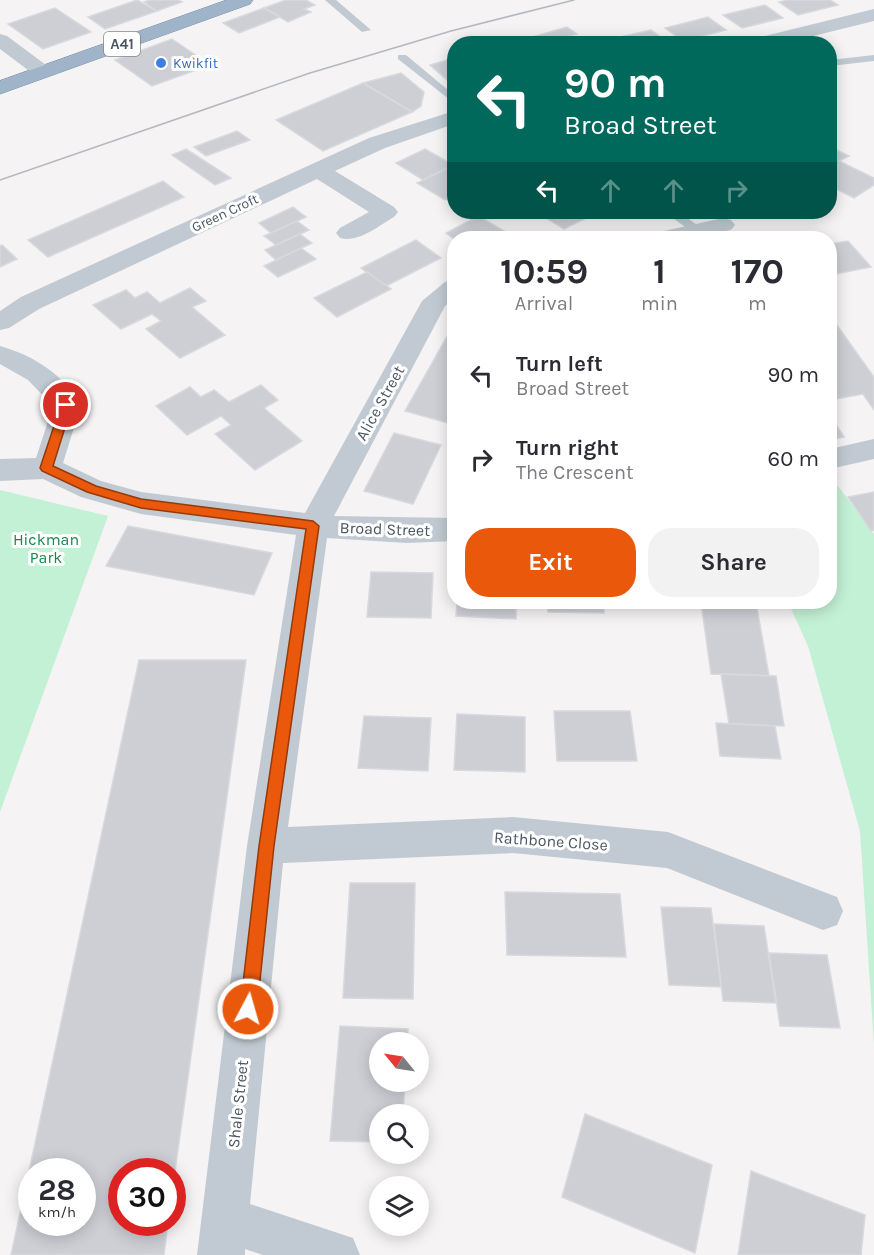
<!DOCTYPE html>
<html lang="en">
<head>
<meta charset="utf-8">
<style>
  body { margin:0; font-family:Karla,sans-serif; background:#f2f2f3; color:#2b2b33; height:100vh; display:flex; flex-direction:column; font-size:22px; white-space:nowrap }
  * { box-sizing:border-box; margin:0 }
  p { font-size:20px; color:#7c7c81 }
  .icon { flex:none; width:33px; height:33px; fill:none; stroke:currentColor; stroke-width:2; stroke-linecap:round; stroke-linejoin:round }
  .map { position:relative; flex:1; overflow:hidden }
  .sheet { position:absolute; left:447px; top:231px; width:390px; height:378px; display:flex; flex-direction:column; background:#fff; border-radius:24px; box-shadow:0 3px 15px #0003 }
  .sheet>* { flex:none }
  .guide { position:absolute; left:447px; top:36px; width:390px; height:183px; border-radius:24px; box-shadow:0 3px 15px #0003; background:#00695c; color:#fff; overflow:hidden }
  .needle { width:39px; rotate:300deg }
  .controls { position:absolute; left:369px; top:1032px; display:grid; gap:12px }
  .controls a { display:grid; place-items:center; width:60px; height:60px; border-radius:50%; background:#fff; box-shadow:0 3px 15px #0003; font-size:30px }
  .speed { position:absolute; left:18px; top:1158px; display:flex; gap:12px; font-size:30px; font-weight:700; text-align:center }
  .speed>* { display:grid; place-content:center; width:78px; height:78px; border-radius:50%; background:#fff; box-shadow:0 3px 15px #0003; line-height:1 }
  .speed small { font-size:15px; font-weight:400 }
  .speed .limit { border:9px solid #d22; background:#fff; color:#111 }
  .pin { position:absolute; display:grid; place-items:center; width:51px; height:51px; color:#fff; margin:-26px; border:3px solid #fff; border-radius:50%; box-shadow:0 2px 6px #0007 }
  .me { position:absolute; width:66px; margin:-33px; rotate:6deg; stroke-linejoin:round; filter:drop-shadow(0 0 4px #0008) }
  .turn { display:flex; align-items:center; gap:21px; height:126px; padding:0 18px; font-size:27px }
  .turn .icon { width:78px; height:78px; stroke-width:2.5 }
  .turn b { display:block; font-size:42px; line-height:51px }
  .lanes { display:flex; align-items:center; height:57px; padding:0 18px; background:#0003; justify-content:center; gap:30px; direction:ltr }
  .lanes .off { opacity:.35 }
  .eta { display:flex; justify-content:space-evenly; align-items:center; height:102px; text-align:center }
  .eta b { font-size:36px; font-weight:700; line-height:42px }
  .primary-button { display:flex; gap:12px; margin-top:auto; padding:12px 18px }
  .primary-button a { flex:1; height:69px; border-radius:24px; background:#ea580c; color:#fff; font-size:24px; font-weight:700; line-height:69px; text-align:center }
  .primary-button a+a { background:#f2f2f3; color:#2b2b33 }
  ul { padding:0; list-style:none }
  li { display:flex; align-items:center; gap:18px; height:84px; padding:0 18px }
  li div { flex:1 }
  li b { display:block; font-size:22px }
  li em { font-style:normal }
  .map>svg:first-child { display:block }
  .green { fill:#c3f1d5 }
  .building { fill:#cdcfd5; stroke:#d7d9de; stroke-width:1.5; fill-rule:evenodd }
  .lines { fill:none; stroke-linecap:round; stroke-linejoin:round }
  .trunk-casing { stroke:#7690ad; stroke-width:1 }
  .service { fill:#c1cad2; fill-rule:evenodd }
  .minor { fill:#c1cad2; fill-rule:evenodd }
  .trunk { fill:#9fb4c9; fill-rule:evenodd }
  .tram { stroke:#b5b8bd; stroke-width:1.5 }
  .route { fill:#ea580c; stroke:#983908; stroke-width:1.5 }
  .shop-dot { fill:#3f7fe0; stroke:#fff; stroke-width:2 }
  .labels { text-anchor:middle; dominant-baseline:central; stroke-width:6; stroke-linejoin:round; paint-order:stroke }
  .far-shop-label { font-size:14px; fill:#366cbe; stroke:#fff; text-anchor:start }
  .far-street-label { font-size:14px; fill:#4a5661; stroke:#fff }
  .shield { fill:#fff; stroke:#808990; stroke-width:1.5 }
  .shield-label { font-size:15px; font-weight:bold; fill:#4a5661 }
  .street-label { font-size:16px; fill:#4a5661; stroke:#fff }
  .park-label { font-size:16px; fill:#17864f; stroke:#fff }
</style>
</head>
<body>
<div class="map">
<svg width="874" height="1255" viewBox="0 0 874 1255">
  <rect width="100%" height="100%" fill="#f5f3f3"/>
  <!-- green -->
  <g class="green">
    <polygon points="838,486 874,534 874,1045 860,831 808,646 788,602 830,602 830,488"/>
    <polygon points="0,490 108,516 0,812"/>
  </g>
  <!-- building -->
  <g class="building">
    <polygon points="137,0 157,11 105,29 88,17"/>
    <polygon points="150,0 178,0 182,2 157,11 144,2"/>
    <polygon points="286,0 306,0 315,5 304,9 311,12 288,22 264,8"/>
    <polygon points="788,0 830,0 838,5 798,15 779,2"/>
    <polygon points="765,5 783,18 742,28 723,15"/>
    <polygon points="55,8 91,32 43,49 8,24"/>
    <polygon points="264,8 280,17 239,33 223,23"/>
    <polygon points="708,17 726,30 683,41 665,28"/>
    <polygon points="567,27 577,34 554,40 558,44 508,44"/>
    <polygon points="651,30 669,43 611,44 607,40"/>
    <polygon points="172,39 210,65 152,86 115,60"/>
    <polygon points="454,58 454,86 430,65"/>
    <polygon points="401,73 424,92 421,106 412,112 363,83"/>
    <polygon points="363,83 412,112 323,151 276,120"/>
    <polygon points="237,131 250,140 206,156 194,147"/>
    <polygon points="830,147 849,156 839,161 874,178 874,185 854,198 830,186"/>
    <polygon points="186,149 231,178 215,185 172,155"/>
    <polygon points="425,149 453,165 423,180 396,163"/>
    <polygon points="448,168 454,172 454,195 445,200 417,183"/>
    <polygon points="163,181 184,197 48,257 28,240"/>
    <polygon points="293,207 306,217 271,233 259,223"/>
    <polygon points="536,212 583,212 590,216 564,229"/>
    <polygon points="478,216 504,231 491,238 454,239 446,233"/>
    <polygon points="297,221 309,230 276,245 264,236"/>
    <polygon points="300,234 312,243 276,260 265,250"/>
    <polygon points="416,240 441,258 386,286 361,268"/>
    <polygon points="848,241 871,267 830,275 830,244"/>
    <polygon points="2,245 17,259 0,267 0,246"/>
    <polygon points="301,248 316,259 278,277 264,266"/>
    <polygon points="367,272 391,289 337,317 314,298"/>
    <polygon points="190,288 206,301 192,307 225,335 180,358 146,329 161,321 152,314 121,329 93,305 126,290 135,298 147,292 160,303"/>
    <polygon points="830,321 834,321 874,377 874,410 863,394 830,400"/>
    <polygon points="454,324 454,419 452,424 405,411"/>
    <polygon points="261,385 278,400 264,408 302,441 255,470 215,434 231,425 221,416 187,435 156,406 190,387 201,397 214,390 229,402"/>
    <polygon points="830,415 844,437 830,440"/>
    <polygon points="394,433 441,445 413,504 364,491"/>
    <polygon points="874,492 874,530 871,531 848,497"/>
    <polygon points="128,526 272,553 254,595 106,566"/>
    <polygon points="371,572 433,573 431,618 367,617"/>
    <polygon points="457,602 516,602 516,619 456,616"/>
    <polygon points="547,602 604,602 604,613 548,612"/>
    <polygon points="701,602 756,602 769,676 711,674"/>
    <path d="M139,660H246L172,1193V1172H122V1222H168L164,1255H11ZM32,1172H82V1222H32Z"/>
    <polygon points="721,674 776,676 784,726 729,724"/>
    <polygon points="554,711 630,711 637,761 557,761"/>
    <polygon points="457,714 525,717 525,772 454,770"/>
    <polygon points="364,716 431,718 428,771 358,768"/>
    <polygon points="716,723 775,726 781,759 720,756"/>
    <polygon points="350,883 415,883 413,999 343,998"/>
    <polygon points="505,892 620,894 626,957 507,955"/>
    <polygon points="661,907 711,908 721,987 669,985"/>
    <polygon points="714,924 764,926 776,1003 723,1001"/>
    <polygon points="769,953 827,955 840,1028 780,1026"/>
    <polygon points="340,1026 408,1029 407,1042 380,1042 380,1082 405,1082 403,1114 380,1114 380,1142 330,1141"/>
    <polygon points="585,1114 712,1165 695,1253 562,1197"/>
    <polygon points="751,1171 865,1215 861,1255 738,1255"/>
  </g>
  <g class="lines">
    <defs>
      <polygon id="trunk" points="227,0 253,0 250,4 0,94 0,81"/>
    </defs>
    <!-- trunk casing -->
    <use href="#trunk" class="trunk-casing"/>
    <!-- service -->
    <g class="service">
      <polygon points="325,0 336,0 371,30 362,32"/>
      <polygon points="398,55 406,55 454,95 454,103 398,59"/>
      <polygon points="874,55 874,61 830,66 830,60"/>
      <polygon points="665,212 679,212 704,230 698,234 693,233"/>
    </g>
    <!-- minor -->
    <g class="minor">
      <polygon points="874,9 874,21 781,44 747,44 749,40"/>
      <polygon points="0,34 7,36 50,68 53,72 50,76 36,76 0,49"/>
      <path d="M454,111V124L385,148L335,171L394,207L398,212L394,217C378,226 359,243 340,238L336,233L340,228L369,212L317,179L39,309L9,328L0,330V311L21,297L369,138Z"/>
      <polygon points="723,218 731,220 735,225 731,230 693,238 651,238 655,233"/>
      <path d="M454,279V299L445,306L334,516L454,518V541L407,543L327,538L288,827L513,817L668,832L837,897L843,911L837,925L823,930L667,868L513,853L283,863L250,1204L353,1238L360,1255H263L245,1249V1255H197L247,846L296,535L141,514L81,497L43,479L0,481V459L36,458L53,406L28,380L0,364V346C35,356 62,374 81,405L63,463L101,481L141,492L305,513L422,301L445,282Z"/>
      <polygon points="874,439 874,459 830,469 830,449"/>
    </g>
    <!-- trunk -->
    <use href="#trunk" class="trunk"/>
    <!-- tram -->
    <polyline class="tram" points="0,180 310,73 451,31 574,0"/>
  </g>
  <!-- route -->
  <polygon class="route" points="66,401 72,405 53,466 96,486 141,499 313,521 319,526 274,846 257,1009 254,1015 248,1018 242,1015 240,1009 259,846 306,529 141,508 87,492 42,471 40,468 61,405"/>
  <!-- markers -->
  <circle class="shop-dot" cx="161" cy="63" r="6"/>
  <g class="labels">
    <!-- far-shop labels -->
    <g class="far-shop-label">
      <text x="173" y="63">Kwikfit</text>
    </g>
    <!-- far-street labels -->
    <g class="far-street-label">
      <text transform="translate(225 213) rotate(-25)">Green Croft</text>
    </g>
    <!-- shield labels -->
    <rect class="shield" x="104" y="32" width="36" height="24" rx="4.5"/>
    <g class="shield-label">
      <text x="122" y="44">A41</text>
    </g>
    <!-- street labels -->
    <g class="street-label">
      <text transform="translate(380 403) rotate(-61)">Alice Street</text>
      <text transform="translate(385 529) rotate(2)">Broad Street</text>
      <text transform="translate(551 841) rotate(4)">Rathbone Close</text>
      <text transform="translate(238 1104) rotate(-84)">Shale Street</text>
    </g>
    <!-- park labels -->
    <g class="park-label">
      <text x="46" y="539">Hickman<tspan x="46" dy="18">Park</tspan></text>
    </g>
  </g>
</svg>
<div class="controls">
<a><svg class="needle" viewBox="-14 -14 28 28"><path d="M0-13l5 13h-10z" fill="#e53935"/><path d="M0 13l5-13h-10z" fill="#7c7c81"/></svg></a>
<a><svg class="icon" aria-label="search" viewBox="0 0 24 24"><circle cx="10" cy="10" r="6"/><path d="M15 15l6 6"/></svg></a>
<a><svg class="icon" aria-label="layers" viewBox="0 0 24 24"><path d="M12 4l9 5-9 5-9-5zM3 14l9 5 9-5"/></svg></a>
</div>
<div class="speed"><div>28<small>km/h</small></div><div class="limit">30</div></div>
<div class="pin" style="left:66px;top:405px;background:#d93025"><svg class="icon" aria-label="arrive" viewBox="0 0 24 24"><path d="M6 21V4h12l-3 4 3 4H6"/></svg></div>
<svg class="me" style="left:248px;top:1009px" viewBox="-20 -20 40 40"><circle r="17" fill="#ea580c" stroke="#fff" stroke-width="3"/><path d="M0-11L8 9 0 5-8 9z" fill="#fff"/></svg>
<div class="guide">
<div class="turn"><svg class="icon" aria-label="left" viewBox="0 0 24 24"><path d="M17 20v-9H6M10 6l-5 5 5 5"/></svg><div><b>90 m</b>Broad Street</div></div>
<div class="lanes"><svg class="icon" aria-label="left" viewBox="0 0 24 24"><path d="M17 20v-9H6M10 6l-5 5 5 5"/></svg><svg class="icon off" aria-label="ahead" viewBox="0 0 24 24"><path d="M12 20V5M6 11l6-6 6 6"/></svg><svg class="icon off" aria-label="ahead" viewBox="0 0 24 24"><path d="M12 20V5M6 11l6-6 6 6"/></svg><svg class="icon off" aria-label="right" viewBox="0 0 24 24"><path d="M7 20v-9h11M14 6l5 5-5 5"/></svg></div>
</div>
<section class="sheet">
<div class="eta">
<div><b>10:59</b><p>Arrival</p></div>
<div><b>1</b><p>min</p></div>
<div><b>170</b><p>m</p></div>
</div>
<ul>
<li><svg class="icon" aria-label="left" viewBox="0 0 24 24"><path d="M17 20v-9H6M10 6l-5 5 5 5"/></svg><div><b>Turn left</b><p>Broad Street</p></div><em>90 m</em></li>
<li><svg class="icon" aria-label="right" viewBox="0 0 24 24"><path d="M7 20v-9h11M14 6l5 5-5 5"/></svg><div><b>Turn right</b><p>The Crescent</p></div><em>60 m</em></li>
</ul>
<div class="primary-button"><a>Exit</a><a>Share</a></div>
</section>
</div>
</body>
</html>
